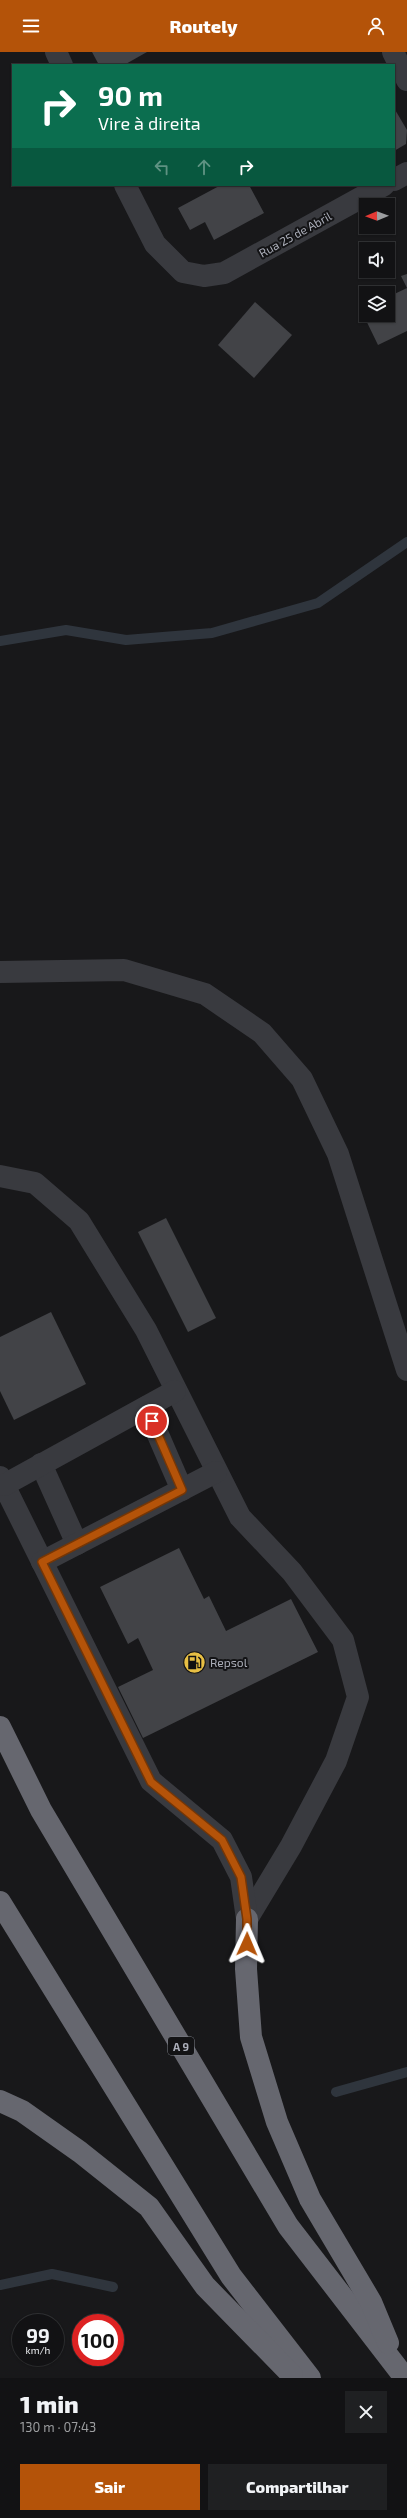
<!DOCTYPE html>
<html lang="pt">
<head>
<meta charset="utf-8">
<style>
  body { margin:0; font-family:"Exo 2",sans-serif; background:#1f2022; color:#f1f3f6; height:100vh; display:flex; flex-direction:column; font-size:15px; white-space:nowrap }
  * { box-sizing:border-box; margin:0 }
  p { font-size:13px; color:#9c9ea0 }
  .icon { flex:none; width:22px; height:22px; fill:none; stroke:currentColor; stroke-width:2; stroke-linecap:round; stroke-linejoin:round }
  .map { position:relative; height:2326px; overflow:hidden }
  .panel { display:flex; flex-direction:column; background:#121214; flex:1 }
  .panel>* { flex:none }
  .hud { position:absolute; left:12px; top:12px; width:383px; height:122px; border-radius:0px; box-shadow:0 1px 3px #0004,0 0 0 1px #313234; background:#0b6e4f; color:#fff; overflow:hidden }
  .needle { width:26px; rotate:269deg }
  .fabs { position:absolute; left:359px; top:146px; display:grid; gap:8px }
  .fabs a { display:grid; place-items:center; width:36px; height:36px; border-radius:0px; background:#121214; box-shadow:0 1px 3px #0004,0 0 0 1px #313234; font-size:20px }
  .speed { position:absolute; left:12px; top:2262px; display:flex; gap:8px; font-size:20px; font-weight:700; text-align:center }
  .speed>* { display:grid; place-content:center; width:52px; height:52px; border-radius:50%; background:#121214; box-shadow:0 1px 3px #0004,0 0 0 1px #313234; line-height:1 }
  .speed small { font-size:10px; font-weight:400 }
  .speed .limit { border:6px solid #d22; background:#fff; color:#111 }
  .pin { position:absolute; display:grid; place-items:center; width:34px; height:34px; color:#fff; margin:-17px; border:2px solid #fff; border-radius:50%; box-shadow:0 1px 4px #0007 }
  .me { position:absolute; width:44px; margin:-22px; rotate:1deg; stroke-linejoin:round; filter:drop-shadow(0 0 3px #0008) }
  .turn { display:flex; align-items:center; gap:14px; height:84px; padding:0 20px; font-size:18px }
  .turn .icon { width:52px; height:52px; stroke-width:2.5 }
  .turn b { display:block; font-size:28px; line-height:34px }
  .lanes { display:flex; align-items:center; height:38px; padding:0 20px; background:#0003; justify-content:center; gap:20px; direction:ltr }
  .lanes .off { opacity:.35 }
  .round { display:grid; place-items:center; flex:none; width:42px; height:42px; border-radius:0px; background:#1f2022 }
  .headline { display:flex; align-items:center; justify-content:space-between; height:68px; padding:0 20px }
  h1 { font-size:24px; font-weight:800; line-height:30px }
  .primary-button { display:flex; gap:8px; margin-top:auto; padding:8px 20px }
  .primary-button a { flex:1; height:46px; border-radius:0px; background:#b45309; color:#fff; font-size:16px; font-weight:800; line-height:46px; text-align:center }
  .primary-button a+a { background:#1f2022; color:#f1f3f6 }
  header { display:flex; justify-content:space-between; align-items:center; height:52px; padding:0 20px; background:#b45309; color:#fff; font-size:18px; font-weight:800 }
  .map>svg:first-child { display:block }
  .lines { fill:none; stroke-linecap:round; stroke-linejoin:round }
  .stream { stroke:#2f353d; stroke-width:10 }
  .building { fill:#424347 }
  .minor { stroke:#393a3f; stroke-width:22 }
  .highway { stroke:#66676f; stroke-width:22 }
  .route-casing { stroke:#753606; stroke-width:10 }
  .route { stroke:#b45309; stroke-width:7 }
  .labels { text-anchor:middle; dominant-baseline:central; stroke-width:4; stroke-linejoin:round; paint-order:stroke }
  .shield { fill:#131315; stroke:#7d8088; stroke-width:1 }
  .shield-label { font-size:11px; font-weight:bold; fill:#abaeb9 }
  .street-label { font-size:12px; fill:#abaeb9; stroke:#131315 }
  .poi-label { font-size:12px; fill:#abaeb9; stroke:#131315; text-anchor:start }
</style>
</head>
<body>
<header><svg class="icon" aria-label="menu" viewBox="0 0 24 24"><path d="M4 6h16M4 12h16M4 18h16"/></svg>Routely<svg class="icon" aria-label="person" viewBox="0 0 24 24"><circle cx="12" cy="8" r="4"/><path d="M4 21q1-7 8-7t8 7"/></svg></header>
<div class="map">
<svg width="407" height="2326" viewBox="0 0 407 2326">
  <rect width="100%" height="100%" fill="#18181a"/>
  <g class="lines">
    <!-- stream -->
    <g class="stream">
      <polyline points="0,589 66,578 126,588 212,581 318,551 407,490"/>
      <polyline points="336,2040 407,2020"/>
      <polyline points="0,2233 52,2222 113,2235"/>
    </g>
  </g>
  <!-- building -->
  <g class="building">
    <polygon points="92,0 147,0 124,13 99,13"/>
    <polygon points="394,56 407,78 406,92 394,99"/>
    <polygon points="221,133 249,133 264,161 214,188 205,170 190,178 178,156"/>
    <polygon points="407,222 407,279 378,293 361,258 366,255 366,263 388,263 388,245 407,236 401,224"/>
    <polygon points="255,250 292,283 254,326 218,293"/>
    <polygon points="166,1166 216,1266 188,1280 138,1180"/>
    <polygon points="51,1260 86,1332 14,1368 0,1339 0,1285"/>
    <polygon points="179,1496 204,1547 209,1544 226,1579 291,1547 318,1600 143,1686 118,1635 153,1618 138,1586 128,1592 100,1535"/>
  </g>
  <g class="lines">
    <!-- minor -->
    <g class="minor">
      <polyline points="56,0 62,13"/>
      <polyline points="393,0 407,28"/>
      <polyline points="394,128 407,121"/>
      <polyline points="125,133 155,192 183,220 204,224 224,221 384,133"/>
      <polyline points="0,920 124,918 205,942 262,981 302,1027 338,1102 407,1318"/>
      <polyline points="0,1124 35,1131 79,1169 146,1278 240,1465 292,1520 343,1588 358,1645 336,1709 291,1794 247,1867"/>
      <polyline points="146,1355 182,1438"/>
      <polyline points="41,1412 77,1492"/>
      <polyline points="0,1425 151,1729 222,1788 241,1825 247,1867"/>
      <polyline points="4,1433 175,1339"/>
      <polyline points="42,1510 216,1420"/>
    </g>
    <!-- highway -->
    <g class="highway">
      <polyline points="0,1675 41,1758 288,2174 405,2326"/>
      <polyline points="0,1850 231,2224 310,2326"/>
      <polyline points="247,1867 246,1917 251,1985 277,2070 310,2147 371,2250 388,2291"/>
      <polyline points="0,2049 22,2059 80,2100 149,2155 205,2234 292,2323"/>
    </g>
  </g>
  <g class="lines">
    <defs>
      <polyline id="route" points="152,1369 182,1438 42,1510 151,1730 222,1788 241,1825 247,1867 247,1892"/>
    </defs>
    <!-- route casing -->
    <use href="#route" class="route-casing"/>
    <!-- route -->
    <use href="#route" class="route"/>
  </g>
  <!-- icons -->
  <defs>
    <symbol id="fuel-disc" viewBox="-11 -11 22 22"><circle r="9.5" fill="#e7bf44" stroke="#131315"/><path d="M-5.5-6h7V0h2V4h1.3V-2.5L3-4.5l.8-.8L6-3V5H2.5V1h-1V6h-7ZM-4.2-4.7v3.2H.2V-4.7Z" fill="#111"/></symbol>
  </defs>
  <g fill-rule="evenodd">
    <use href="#fuel-disc" x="182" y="1598" width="25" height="25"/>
  </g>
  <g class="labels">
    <!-- shield labels -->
    <rect class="shield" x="168" y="1985" width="26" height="18" rx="3"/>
    <g class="shield-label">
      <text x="181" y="1994">A 9</text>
    </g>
    <!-- street labels -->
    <g class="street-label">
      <text transform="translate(295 182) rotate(-29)">Rua 25 de Abril</text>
    </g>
    <!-- poi labels -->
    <g class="poi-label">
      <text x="210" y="1610">Repsol</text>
    </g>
  </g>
</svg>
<div class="fabs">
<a><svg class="needle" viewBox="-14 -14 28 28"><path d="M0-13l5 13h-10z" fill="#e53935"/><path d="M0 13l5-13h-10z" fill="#9c9ea0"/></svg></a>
<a><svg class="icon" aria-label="sound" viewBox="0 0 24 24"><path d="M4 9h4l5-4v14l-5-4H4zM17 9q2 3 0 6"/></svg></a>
<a><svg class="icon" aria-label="layers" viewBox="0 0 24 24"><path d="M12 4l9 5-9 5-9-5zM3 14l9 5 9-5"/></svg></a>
</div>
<div class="speed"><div>99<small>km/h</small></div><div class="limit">100</div></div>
<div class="pin" style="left:152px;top:1369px;background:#d93025"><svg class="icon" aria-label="arrive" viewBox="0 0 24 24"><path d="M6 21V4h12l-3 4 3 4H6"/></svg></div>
<svg class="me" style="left:247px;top:1892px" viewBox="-20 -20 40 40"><path d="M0-17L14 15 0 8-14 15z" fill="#b45309" stroke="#fff" stroke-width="4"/></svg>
<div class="hud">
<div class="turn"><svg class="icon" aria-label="right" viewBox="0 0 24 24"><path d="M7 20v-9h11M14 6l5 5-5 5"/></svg><div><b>90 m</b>Vire à direita</div></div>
<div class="lanes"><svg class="icon off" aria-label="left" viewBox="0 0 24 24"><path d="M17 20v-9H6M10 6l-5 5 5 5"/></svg><svg class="icon off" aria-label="ahead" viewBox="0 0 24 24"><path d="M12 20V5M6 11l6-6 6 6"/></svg><svg class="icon" aria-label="right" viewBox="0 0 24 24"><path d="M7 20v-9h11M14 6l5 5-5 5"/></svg></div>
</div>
</div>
<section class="panel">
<div class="headline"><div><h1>1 min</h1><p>130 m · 07:43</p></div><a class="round"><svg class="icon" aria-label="close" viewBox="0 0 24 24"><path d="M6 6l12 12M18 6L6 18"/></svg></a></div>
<div class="primary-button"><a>Sair</a><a>Compartilhar</a></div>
</section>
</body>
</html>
